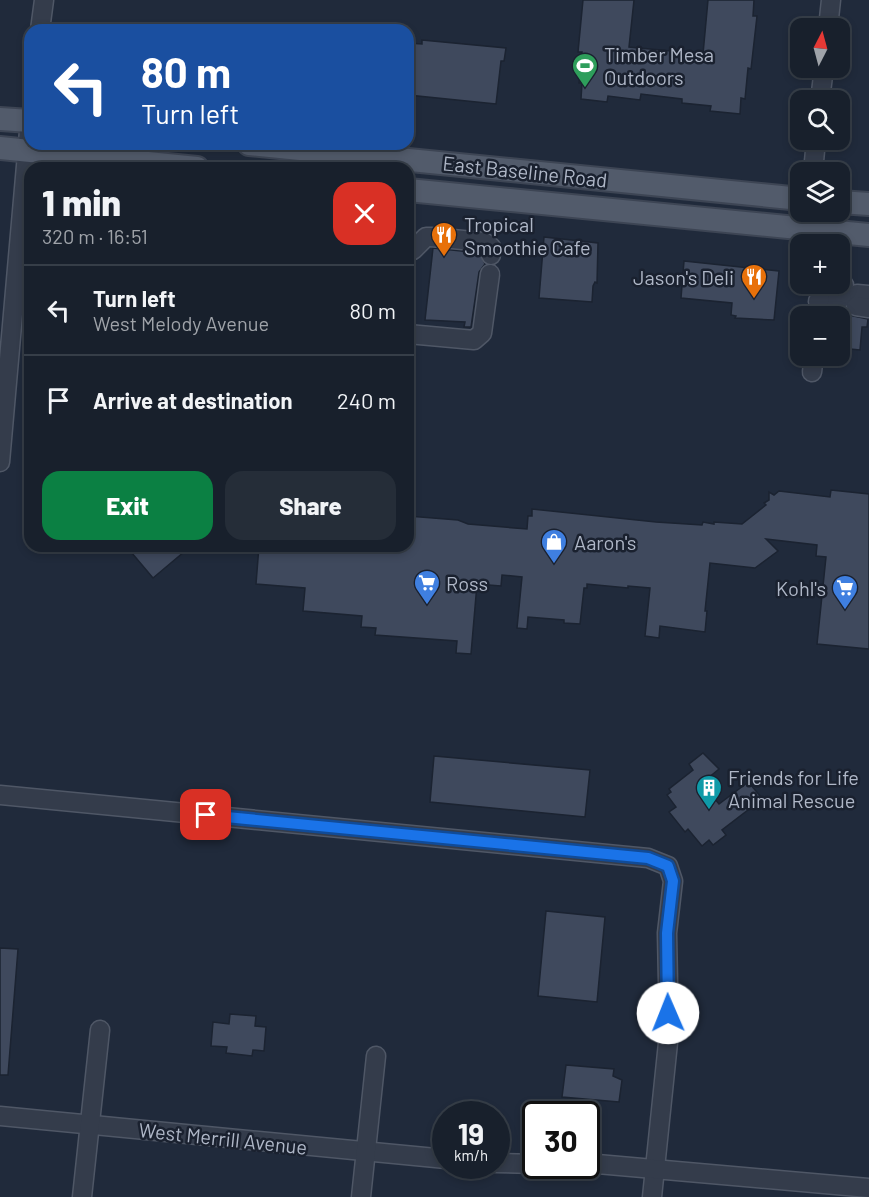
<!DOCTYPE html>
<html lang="en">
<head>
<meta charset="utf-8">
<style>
  body { margin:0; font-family:Barlow,sans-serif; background:#252d38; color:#f1f3f6; height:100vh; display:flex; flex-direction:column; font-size:22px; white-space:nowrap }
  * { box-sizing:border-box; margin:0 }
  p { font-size:20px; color:#9fa3a9 }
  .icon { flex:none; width:33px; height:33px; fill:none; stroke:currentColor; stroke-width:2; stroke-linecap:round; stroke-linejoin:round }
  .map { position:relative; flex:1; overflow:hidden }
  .details { position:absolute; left:24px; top:162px; width:390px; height:390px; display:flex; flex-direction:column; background:#18202c; border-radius:18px; box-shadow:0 3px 9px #0003,0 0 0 2px #363e48 }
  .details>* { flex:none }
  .hud { position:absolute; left:24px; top:24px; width:390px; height:126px; border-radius:18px; box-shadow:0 3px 9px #0003,0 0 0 2px #363e48; background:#1a4fa0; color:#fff; overflow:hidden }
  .needle { width:39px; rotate:6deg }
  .tools { position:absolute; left:790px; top:18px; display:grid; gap:12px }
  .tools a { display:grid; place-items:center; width:60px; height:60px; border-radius:12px; background:#18202c; box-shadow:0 3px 9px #0003,0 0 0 2px #363e48; font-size:30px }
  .speed { position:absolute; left:432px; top:1101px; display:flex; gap:12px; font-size:30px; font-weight:700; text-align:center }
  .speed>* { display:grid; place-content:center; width:78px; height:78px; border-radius:50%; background:#18202c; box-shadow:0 3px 9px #0003,0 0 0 2px #363e48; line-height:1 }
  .speed small { font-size:15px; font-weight:400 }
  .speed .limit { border:3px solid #111; border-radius:9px; background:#fff; color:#111 }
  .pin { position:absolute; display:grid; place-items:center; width:51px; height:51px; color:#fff; margin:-26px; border-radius:12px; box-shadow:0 3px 9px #0006 }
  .me { position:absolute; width:66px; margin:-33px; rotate:359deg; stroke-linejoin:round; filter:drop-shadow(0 0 4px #0008) }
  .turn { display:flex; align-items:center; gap:21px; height:126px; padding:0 18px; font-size:27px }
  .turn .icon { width:78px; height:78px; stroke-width:2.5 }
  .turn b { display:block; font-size:42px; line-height:51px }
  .round { display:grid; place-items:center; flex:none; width:63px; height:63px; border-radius:18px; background:#252d38 }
  .head { display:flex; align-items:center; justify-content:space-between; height:102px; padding:0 18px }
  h1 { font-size:36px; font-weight:800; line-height:45px }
  .button { display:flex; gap:12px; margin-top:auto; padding:12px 18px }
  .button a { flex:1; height:69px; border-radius:18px; background:#0b8043; color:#fff; font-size:24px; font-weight:800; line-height:69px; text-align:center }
  .button a+a { background:#252d38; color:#f1f3f6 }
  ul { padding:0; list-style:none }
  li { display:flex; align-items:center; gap:18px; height:90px; padding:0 18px; border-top:2px solid #363e48 }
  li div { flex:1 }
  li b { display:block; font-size:22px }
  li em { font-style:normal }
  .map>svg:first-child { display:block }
  .building { fill:#3f495d; stroke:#1b2331; stroke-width:1.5 }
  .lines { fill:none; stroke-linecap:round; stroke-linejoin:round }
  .minor-casing { stroke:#4f5766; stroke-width:21 }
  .major-casing { stroke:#3d4554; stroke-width:26 }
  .minor { stroke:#343c4b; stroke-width:18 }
  .major { stroke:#525b6b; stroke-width:22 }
  .route-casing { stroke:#114b97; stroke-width:15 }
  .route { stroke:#1a73e8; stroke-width:10 }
  .labels { text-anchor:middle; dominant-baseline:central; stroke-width:5; stroke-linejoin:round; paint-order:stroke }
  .poi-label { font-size:20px; fill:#afb7c7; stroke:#1a212f; text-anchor:start }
  .street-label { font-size:20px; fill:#afb7c7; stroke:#1a212f }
</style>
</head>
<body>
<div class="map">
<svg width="869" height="1197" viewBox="0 0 869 1197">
  <rect width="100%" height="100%" fill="#202a3b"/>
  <!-- building -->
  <g class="building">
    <polygon points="583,0 634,0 629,47 703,54 708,0 754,0 753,16 757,16 751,69 748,68 745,99 741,98 740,114 710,111 711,106 682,103 682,99 641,94 640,100 608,96 607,102 581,99 582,83 579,83 582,52 578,52"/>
    <polygon points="422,40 506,48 504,61 501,61 496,104 408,95 408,43 422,44"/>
    <polygon points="544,237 598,243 597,283 595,282 593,286 592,302 539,298"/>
    <polygon points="433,248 480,253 485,264 479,272 471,327 464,327 465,322 425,320"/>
    <polygon points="684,261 779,271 774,320 735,318 736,316 731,315 732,303 681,298"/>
    <polygon points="832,309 845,309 849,315 868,319 867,327 862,327 860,350 840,348 840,316 831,316"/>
    <polygon points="831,490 869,494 869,649 817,644 826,557 816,556 817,545 766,539 778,551 755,568 710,563 705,611 707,611 705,632 660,626 659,638 645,636 650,588 628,586 628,588 587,584 587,588 584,588 580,624 564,623 564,620 528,617 527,629 517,628 522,577 502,575 501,586 477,584 471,654 456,653 457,641 375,635 376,628 361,627 362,616 303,611 305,588 256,584 259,546 408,546 408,516 458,520 468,524 527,529 528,516 532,516 532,509 656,522 702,525 703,522 714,524 714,522 742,524 766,505 764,503 769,500 769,492 774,495 779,491 830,497"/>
    <polygon points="126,546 191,546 153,578"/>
    <polygon points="703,753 719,769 702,783 719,804 747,783 749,785 750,784 761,797 761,800 722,830 726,835 713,845 709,840 702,846 688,829 685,832 669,812 676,807 667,795 671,792 669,789 693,770 689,764"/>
    <polygon points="434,756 590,770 585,817 430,802"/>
    <polygon points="546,911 605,917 597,1002 538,996"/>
    <polygon points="0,948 18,949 8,1075 0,1075"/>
    <polygon points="230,1014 256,1016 255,1026 266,1027 264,1051 253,1050 252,1056 226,1053 227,1047 211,1046 213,1022 229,1024"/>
    <polygon points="566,1065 614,1069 613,1076 622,1080 619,1102 562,1097"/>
  </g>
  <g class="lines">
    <defs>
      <g id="minor">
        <polyline points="828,28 831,0"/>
        <polyline points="40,30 44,0"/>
        <polyline points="820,100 824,68"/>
        <polyline points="813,172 816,140"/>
        <polyline points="807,215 808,212"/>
        <polyline points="413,250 426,237 431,237 484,242 491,247 491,255"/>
        <polyline points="857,294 869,295"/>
        <polyline points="818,301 826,297 842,298"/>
        <polyline points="856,306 869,308"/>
        <polyline points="817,316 821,287 828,284 844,285"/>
        <polyline points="408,334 474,340 482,333 490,274"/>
        <polyline points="812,372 814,356"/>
        <polyline points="0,462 30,120"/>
        <polyline points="0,795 648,858 668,866 673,881 667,933 669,1033 652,1197"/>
        <polyline points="0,1116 446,1159"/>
        <polyline points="496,1163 536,1164"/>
        <polyline points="586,1163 869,1188"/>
        <polyline points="82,1197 100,1030"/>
        <polyline points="361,1197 376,1056"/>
      </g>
      <g id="major">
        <polyline points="0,119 30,121"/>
        <polyline points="249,144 801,199"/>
        <polyline points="0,148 197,168"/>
        <polyline points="408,190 869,235"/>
        <polyline points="840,202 869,204"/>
      </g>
    </defs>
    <!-- minor casing -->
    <use href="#minor" class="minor-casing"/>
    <!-- major casing -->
    <use href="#major" class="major-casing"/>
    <!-- minor -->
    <use href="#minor" class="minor"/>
    <!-- major -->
    <use href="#major" class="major"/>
  </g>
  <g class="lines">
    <defs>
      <polyline id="route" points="206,815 648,858 668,866 673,881 667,933 668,1013"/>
    </defs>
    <!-- route casing -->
    <use href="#route" class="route-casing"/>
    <!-- route -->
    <use href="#route" class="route"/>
  </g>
  <!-- icons -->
  <defs>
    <symbol id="stadium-pin" viewBox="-11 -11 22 30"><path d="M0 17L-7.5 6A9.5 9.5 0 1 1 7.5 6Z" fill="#2e9e5b" stroke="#1a212f"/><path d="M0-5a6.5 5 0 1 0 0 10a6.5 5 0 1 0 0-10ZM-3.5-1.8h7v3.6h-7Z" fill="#fff"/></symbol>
    <symbol id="restaurant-pin" viewBox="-11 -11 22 30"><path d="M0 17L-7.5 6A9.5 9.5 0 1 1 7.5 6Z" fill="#e8710a" stroke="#1a212f"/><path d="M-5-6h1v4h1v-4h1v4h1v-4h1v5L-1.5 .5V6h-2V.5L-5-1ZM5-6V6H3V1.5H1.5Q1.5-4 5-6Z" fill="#fff"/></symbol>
    <symbol id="shop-pin" viewBox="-11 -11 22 30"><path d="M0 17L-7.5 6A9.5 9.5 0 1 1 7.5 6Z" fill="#3f7fe0" stroke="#1a212f"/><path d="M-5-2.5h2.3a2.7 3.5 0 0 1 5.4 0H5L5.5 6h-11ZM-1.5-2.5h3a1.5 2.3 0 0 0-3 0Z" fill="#fff"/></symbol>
    <symbol id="supermarket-pin" viewBox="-11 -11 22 30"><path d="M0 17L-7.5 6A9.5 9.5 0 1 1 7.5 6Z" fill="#3f7fe0" stroke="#1a212f"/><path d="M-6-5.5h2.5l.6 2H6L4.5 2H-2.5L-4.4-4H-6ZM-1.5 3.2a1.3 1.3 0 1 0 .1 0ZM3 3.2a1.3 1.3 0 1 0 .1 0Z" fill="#fff"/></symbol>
    <symbol id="building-pin" viewBox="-11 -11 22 30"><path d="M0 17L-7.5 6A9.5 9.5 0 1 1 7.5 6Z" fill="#0f9aa8" stroke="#1a212f"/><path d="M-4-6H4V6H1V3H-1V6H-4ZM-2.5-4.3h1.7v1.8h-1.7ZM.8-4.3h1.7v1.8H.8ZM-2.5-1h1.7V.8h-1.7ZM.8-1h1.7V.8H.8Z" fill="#fff"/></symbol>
  </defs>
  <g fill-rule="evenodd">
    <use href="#stadium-pin" x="570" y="51" width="30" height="40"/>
    <use href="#restaurant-pin" x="429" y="220" width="30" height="40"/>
    <use href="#restaurant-pin" x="739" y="262" width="30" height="40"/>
    <use href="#shop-pin" x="539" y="527" width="30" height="40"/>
    <use href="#supermarket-pin" x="412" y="568" width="30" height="40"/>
    <use href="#supermarket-pin" x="830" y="573" width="30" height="40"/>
    <use href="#building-pin" x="694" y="773" width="30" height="40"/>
  </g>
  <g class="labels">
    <!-- poi labels -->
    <g class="poi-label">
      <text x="604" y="54">Timber Mesa<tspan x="604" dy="23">Outdoors</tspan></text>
      <text x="464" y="224">Tropical<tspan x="464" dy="23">Smoothie Cafe</tspan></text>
      <text x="734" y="277" text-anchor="end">Jason's Deli</text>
      <text x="574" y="542">Aaron's</text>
      <text x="446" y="583">Ross</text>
      <text x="826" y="588" text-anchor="end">Kohl's</text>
      <text x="728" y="777">Friends for Life<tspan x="728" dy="23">Animal Rescue</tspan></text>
    </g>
    <!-- street labels -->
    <g class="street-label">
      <text transform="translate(525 171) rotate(6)">East Baseline Road</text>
      <text transform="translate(223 1138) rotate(6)">West Merrill Avenue</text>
    </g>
  </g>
</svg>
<div class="tools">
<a><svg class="needle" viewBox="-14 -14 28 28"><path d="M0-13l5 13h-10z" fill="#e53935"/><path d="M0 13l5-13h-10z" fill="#9fa3a9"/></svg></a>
<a><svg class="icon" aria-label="search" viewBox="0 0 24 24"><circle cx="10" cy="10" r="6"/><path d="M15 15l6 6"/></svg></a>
<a><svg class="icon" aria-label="layers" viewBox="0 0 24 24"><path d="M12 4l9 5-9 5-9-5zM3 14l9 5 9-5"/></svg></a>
<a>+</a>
<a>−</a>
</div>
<div class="speed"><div>19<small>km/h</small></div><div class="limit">30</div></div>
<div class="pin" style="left:206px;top:815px;background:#d93025"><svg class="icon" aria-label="arrive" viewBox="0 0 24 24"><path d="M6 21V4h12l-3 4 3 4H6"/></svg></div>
<svg class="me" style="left:668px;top:1013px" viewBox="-20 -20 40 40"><circle r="19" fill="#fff"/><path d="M0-13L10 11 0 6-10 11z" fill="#1a73e8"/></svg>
<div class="hud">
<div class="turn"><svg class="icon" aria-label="left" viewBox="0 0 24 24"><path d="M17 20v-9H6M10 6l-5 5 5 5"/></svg><div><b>80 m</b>Turn left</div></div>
</div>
<section class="details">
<div class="head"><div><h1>1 min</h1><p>320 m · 16:51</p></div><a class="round" style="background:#d93025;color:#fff"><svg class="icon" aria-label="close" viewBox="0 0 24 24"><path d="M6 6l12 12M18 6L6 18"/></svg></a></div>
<ul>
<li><svg class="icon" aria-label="left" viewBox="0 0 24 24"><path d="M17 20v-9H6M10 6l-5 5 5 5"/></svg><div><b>Turn left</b><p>West Melody Avenue</p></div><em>80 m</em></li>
<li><svg class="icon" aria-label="arrive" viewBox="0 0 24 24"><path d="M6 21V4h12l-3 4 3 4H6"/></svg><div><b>Arrive at destination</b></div><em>240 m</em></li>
</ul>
<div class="button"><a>Exit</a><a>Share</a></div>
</section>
</div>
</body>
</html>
